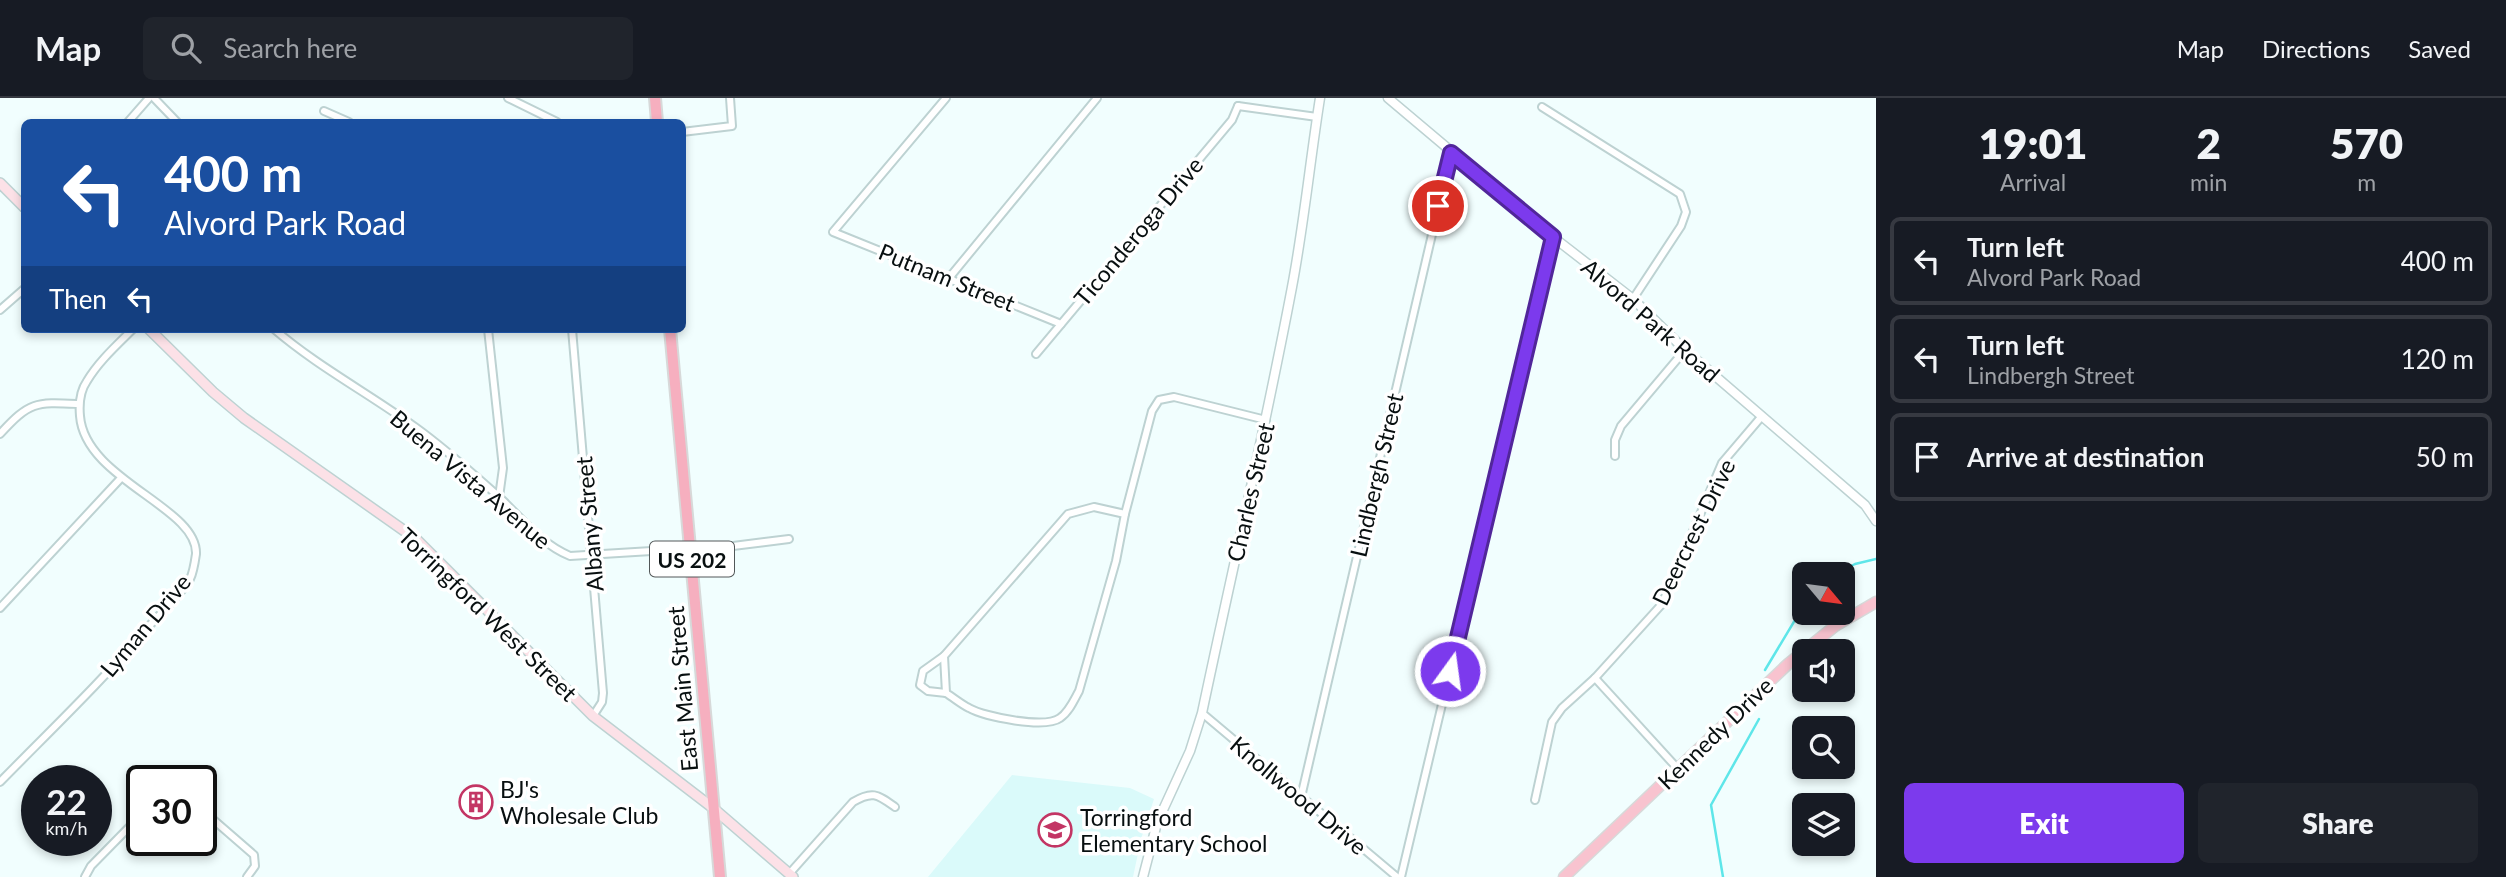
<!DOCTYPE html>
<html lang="en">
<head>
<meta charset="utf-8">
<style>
  body { margin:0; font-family:Lato,sans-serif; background:#20242c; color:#f1f3f6; height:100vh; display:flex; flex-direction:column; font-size:26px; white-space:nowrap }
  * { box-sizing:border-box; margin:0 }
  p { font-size:23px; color:#9ea1a6 }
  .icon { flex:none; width:38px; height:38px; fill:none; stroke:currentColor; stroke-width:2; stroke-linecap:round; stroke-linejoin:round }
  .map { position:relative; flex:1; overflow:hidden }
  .sheet { display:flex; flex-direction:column; background:#171b24; width:630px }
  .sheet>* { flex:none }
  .banner { position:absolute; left:21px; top:21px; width:665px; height:214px; border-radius:10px; box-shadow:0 4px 10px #0003; background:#1a4fa0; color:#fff; overflow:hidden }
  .needle { width:46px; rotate:119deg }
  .tools { position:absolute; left:1792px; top:464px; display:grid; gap:14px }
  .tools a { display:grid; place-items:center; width:63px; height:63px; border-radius:10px; background:#171b24; box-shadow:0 4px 10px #0003; font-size:35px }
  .speed { position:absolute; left:21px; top:667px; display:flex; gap:14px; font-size:35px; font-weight:700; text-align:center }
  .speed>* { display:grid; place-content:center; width:91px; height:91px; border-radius:50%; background:#171b24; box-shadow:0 4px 10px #0003; line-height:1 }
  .speed small { font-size:18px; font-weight:400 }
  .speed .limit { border:4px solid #111; border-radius:10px; background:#fff; color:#111 }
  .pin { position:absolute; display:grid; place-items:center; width:60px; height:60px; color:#fff; margin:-30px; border:4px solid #fff; border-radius:50%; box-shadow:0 2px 7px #0007 }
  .me { position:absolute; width:77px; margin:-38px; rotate:14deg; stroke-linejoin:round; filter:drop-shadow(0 0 5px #0008) }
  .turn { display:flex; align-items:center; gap:24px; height:147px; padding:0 28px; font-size:32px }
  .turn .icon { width:91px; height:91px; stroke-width:2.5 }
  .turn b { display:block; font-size:49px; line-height:60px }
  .then { display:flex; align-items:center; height:66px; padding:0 28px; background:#0003; gap:14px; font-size:26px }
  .eta { display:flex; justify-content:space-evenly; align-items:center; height:119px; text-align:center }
  .eta b { font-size:42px; font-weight:800; line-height:49px }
  .button { display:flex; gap:14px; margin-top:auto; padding:14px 28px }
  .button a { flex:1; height:80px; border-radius:10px; background:#7c3aed; color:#fff; font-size:28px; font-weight:800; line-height:80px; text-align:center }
  .button a+a { background:#20242c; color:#f1f3f6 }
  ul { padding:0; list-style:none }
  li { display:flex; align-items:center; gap:21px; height:88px; margin:0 14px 10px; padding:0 14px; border:4px solid #363941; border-radius:10px }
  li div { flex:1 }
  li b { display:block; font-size:26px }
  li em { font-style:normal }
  header { display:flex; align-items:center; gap:42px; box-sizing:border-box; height:98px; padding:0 35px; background:#171b24; border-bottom:2px solid #363941 }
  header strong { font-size:33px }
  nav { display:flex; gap:38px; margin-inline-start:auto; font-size:24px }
  .search { width:490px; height:63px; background:#20242c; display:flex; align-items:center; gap:18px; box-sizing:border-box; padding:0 24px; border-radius:10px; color:#9ea1a6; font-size:26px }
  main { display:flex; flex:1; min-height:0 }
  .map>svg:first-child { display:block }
  .built { fill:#dafafa }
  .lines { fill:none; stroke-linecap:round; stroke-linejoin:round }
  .stream { stroke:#5ee6e9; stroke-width:2.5 }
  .minor-casing { stroke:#bdd2d2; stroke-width:10 }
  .tertiary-casing { stroke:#bdd2d2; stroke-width:11 }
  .secondary-casing { stroke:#bdd2d2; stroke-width:12 }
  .primary-casing { stroke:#d7d9d9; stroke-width:13 }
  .trunk-casing { stroke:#d7d9d9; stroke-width:14 }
  .minor { stroke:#fff; stroke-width:6 }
  .tertiary { stroke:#fff; stroke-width:8 }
  .secondary { stroke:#fce1e7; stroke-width:9 }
  .primary { stroke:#f8c3cf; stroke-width:10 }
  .trunk { stroke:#f6afbf; stroke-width:10 }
  .route-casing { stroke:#51269a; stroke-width:18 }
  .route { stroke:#7c3aed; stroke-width:12 }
  .labels { text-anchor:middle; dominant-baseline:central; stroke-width:7; stroke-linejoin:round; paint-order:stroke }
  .shield { fill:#fff; stroke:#525758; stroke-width:2 }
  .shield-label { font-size:21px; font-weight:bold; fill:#080f10 }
  .street-label { font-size:23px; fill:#080f10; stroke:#fff }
  .poi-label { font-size:23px; fill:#080f10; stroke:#fff; text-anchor:start }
</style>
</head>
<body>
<header>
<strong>Map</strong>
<div class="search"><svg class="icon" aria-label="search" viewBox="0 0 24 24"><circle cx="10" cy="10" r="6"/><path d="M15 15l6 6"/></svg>Search here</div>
<nav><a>Map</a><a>Directions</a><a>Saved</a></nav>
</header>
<main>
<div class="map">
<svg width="1876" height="779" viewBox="0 0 1876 779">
  <rect width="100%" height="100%" fill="#f1fefe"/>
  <!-- built -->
  <polygon class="built" points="1012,677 1130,690 1154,701 1141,741 1133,779 928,779"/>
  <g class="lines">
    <!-- stream -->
    <g class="stream">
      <polyline points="1836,476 1855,466 1876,461"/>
      <polyline points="1765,572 1804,507"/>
      <polyline points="1723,779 1711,707 1759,621"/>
    </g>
    <defs>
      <g id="minor">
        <polyline points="154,0 177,24"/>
        <polyline points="508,0 557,24"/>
        <polyline points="946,0 833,134 1061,226"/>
        <polyline points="1238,8 1317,19"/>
        <polyline points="1542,9 1680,96 1686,114 1681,128 1633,201"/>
        <polyline points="324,13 349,24"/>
        <polyline points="128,24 149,0"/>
        <polyline points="682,34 732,28 730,0"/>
        <polyline points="949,180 1097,0"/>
        <polyline points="0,212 24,191"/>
        <path d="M274,231C317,268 368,295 415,329C443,349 471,374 497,397C521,419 539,445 570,458L733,448L789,441"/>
        <polyline points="488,231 503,370 499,399"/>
        <polyline points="572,231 603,595 602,604 593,618"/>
        <polyline points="1036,256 1232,22 1238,8"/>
        <path d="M0,336C30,303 36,304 79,306"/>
        <polyline points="1615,358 1615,342 1621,328 1685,252"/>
        <path d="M1094,409L1125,416L1116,463L1079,593C1074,602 1069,614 1060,620C1045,631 985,619 969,610C961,606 954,600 946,595L944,558L1068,416Z"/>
        <polyline points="1125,416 1152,313 1159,302 1174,299 1266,322"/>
        <polyline points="0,510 121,380"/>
        <polyline points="944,558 923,573 920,587 928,593 946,595"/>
        <polyline points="1595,580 1678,671"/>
        <polyline points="1202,615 1397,779"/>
        <path d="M0,684C51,632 104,581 151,526C164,512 180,497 190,481C193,475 195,463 196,456C198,409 85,382 80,318C79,307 80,293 87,283C99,263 117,247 133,231"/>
        <polyline points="1301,699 1451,55"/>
        <polyline points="1535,702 1552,624 1562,610 1595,580 1662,506 1722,365 1762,318"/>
        <polyline points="201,711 254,757 255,768 247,779"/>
        <path d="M789,776L853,704C873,692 878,697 895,709"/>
        <polyline points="85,779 91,768 142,716"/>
        <polyline points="1401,779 1553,139"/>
      </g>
      <g id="tertiary">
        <polyline points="1388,0 1553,139 1633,201 1685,252 1865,407 1876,423"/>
        <path d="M1143,779L1157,725L1190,653L1202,615C1232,473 1265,332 1292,189C1304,126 1310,63 1320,0"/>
      </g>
      <g id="secondary">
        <polyline points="0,85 24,109"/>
        <polyline points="149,231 213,294 244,320 416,441 593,618 713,710 793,779"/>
      </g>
      <polyline id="primary" points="1564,779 1788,566 1835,528 1876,504"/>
      <g id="trunk">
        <polyline points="655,0 657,24"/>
        <polyline points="670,231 720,779"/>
      </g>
    </defs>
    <!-- minor casing -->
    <use href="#minor" class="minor-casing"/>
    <!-- tertiary casing -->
    <use href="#tertiary" class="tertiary-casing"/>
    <!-- secondary casing -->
    <use href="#secondary" class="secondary-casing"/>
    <!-- primary casing -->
    <use href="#primary" class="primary-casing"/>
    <!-- trunk casing -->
    <use href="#trunk" class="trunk-casing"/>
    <!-- minor -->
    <use href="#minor" class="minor"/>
    <!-- tertiary -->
    <use href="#tertiary" class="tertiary"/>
    <!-- secondary -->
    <use href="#secondary" class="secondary"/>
    <!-- primary -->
    <use href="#primary" class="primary"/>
    <!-- trunk -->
    <use href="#trunk" class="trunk"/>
  </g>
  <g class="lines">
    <defs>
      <polyline id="route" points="1438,108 1451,55 1553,139 1450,573"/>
    </defs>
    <!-- route casing -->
    <use href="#route" class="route-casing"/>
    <!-- route -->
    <use href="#route" class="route"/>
  </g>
  <!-- icons -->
  <defs>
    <symbol id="building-ring" viewBox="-11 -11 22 22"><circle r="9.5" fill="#fff" stroke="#c33564" stroke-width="1.5"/><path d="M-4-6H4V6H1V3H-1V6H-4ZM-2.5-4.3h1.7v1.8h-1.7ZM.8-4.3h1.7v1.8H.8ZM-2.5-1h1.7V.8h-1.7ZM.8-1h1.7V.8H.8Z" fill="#c33564"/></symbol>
    <symbol id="school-ring" viewBox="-11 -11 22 22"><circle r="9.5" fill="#fff" stroke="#c33564" stroke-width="1.5"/><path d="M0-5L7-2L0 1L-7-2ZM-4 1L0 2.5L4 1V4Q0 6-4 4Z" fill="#c33564"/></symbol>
  </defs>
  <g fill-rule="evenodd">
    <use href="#building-ring" x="457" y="685" width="38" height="38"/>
    <use href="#school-ring" x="1036" y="713" width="38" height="38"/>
  </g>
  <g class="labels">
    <!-- shield labels -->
    <rect class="shield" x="650" y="443.5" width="84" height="35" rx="5"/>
    <g class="shield-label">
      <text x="692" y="461">US 202</text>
    </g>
    <!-- street labels -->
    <g class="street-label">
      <text transform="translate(1138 133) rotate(-50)">Ticonderoga Drive</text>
      <text transform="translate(947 179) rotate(22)">Putnam Street</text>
      <text transform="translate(1651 222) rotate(41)">Alvord Park Road</text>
      <text transform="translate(1376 377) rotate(-77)">Lindbergh Street</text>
      <text transform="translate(471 381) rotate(40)">Buena Vista Avenue</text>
      <text transform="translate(1250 394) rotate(-77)">Charles Street</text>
      <text transform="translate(589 426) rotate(-95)">Albany Street</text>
      <text transform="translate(1693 434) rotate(-64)">Deercrest Drive</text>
      <text transform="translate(488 516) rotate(44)">Torringford West Street</text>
      <text transform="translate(145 527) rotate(-50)">Lyman Drive</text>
      <text transform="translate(682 591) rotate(-95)">East Main Street</text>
      <text transform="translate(1715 635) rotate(-44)">Kennedy Drive</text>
      <text transform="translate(1299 697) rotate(40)">Knollwood Drive</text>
    </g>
    <!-- poi labels -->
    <g class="poi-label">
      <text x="500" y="691">BJ's<tspan x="500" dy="26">Wholesale Club</tspan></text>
      <text x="1080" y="719">Torringford<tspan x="1080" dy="26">Elementary School</tspan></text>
    </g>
  </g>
</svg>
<div class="tools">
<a><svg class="needle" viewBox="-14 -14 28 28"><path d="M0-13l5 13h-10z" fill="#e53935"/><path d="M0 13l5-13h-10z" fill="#9ea1a6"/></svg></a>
<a><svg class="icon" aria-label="sound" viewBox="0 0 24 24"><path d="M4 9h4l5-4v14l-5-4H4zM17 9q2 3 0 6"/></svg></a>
<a><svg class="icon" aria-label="search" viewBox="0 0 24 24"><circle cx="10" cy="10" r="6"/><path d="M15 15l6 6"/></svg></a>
<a><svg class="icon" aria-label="layers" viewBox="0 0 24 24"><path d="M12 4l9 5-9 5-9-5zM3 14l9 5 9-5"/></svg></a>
</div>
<div class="speed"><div>22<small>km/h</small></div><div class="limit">30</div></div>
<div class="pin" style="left:1438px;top:108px;background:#d93025"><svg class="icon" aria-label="arrive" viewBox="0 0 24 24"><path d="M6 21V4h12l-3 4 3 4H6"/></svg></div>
<svg class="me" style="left:1450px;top:573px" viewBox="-20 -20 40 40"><circle r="17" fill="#7c3aed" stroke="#fff" stroke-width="3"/><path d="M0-11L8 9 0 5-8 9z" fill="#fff"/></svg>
<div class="banner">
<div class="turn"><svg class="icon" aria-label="left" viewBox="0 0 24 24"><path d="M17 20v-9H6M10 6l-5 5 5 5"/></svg><div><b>400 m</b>Alvord Park Road</div></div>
<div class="then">Then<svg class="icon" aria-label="left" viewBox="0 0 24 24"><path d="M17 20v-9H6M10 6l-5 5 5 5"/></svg></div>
</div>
</div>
<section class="sheet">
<div class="eta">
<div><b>19:01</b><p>Arrival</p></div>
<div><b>2</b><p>min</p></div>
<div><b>570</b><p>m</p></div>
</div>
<ul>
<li><svg class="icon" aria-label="left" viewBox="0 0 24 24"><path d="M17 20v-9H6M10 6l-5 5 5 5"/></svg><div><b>Turn left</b><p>Alvord Park Road</p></div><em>400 m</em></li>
<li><svg class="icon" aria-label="left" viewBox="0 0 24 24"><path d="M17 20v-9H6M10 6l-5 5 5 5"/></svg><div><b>Turn left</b><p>Lindbergh Street</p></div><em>120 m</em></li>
<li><svg class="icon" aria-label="arrive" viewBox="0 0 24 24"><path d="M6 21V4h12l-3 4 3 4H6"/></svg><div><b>Arrive at destination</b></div><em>50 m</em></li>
</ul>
<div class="button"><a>Exit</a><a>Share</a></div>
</section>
</main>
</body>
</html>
